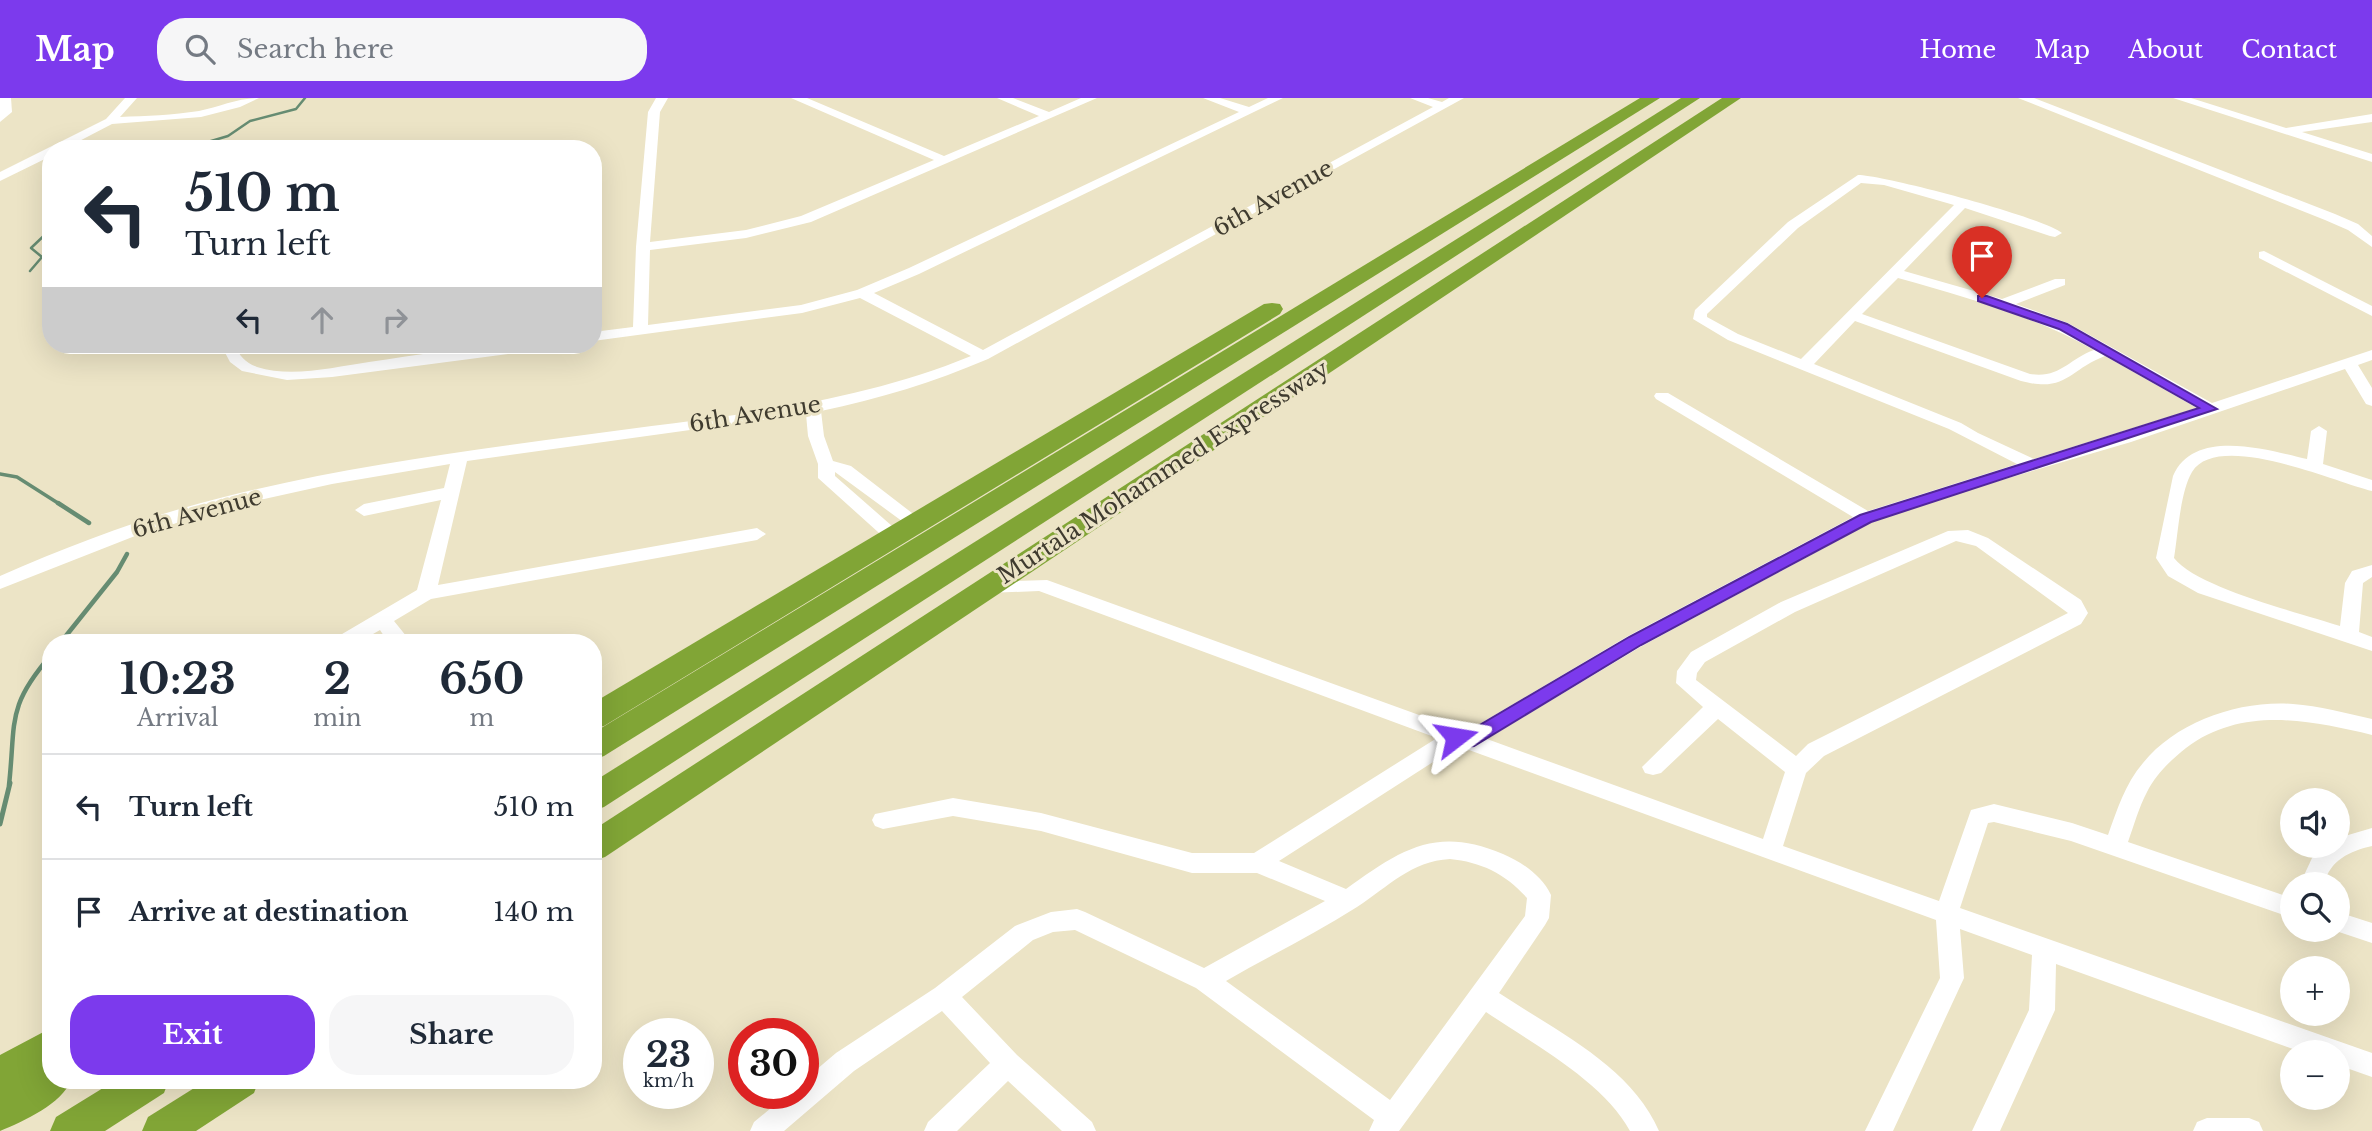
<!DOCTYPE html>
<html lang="en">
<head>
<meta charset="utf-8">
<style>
  body { margin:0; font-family:"Libre Baskerville",serif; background:#f6f6f7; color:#1f2937; height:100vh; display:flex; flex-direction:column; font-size:26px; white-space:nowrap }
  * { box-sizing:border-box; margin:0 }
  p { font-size:23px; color:#747a83 }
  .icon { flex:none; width:38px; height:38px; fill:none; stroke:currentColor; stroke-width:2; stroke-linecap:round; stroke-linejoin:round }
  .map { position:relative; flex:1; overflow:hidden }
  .details { position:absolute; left:42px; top:536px; width:560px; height:455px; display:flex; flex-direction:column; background:#fff; border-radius:28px; box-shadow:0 7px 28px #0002 }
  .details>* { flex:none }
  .banner { position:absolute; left:42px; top:42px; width:560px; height:214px; border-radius:28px; box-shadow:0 7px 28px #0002; background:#fff; color:#1f2937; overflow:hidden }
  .controls { position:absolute; left:2280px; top:690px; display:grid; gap:14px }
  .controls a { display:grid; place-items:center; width:70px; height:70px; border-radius:50%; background:#fff; box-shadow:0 7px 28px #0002; font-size:35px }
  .speed { position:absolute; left:623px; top:920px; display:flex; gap:14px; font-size:35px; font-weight:700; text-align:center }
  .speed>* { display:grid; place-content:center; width:91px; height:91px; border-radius:50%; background:#fff; box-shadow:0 7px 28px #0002; line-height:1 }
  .speed small { font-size:18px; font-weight:400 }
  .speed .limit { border:10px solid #d22; background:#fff; color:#111 }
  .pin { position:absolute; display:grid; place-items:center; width:60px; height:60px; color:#fff; margin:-72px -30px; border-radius:50% 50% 50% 0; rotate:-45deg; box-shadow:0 0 7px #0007 }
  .pin .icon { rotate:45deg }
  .me { position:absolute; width:77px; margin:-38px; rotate:76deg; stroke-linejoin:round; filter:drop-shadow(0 0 5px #0008) }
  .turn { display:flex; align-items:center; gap:24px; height:147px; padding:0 28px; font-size:32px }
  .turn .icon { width:91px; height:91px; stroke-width:2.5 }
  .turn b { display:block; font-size:49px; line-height:60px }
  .lanes { display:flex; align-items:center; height:66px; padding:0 28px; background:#0003; justify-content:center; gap:35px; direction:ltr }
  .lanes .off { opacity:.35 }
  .eta { display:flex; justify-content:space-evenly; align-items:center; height:119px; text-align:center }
  .eta b { font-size:42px; font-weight:800; line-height:49px }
  .button { display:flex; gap:14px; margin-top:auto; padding:14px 28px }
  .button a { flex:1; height:80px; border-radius:28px; background:#7c3aed; color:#fff; font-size:28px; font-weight:800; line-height:80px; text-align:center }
  .button a+a { background:#f6f6f7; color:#1f2937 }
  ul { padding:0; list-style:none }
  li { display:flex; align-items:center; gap:21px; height:105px; padding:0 28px; border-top:2px solid #e0e1e3 }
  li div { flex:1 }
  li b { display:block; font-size:26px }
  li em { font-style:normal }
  header { display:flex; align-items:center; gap:42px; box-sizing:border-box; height:98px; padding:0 35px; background:#7c3aed; color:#fff }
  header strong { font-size:33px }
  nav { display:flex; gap:38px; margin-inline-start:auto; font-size:24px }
  .search { width:490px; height:63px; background:#f6f6f7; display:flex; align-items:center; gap:18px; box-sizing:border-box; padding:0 24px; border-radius:28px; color:#747a83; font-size:26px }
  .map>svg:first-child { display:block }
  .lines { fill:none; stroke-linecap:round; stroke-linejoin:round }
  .stream-far3 { stroke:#668c72; stroke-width:2.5 }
  .stream-far2 { stroke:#668c72; stroke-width:3.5 }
  .stream-far1 { stroke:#668c72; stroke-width:4.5 }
  .stream { stroke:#668c72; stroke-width:5 }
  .minor { fill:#fff; fill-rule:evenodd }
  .highway { fill:#81a536; fill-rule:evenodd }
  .route { fill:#7c3aed; stroke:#51269a; stroke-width:2 }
  .labels { text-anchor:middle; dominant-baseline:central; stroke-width:6; stroke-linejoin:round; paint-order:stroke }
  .street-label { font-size:23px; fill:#3f3b2f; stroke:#ece4c6 }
</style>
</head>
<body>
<header>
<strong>Map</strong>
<div class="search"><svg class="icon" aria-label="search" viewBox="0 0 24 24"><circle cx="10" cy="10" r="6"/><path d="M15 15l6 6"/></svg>Search here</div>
<nav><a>Home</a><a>Map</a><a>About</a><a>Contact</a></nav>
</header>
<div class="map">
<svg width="2372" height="1033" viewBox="0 0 2372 1033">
  <rect width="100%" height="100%" fill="#ece4c6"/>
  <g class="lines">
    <!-- stream-far3 -->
    <g class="stream-far3">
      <polyline points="184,51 228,38 250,23 296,11 305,0"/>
      <polyline points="30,173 42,159 31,150 51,131"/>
    </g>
    <!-- stream-far2 -->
    <polyline class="stream-far2" points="0,376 17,379 61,407"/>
    <!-- stream-far1 -->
    <g class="stream-far1">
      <polyline points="58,405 89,425"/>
      <polyline points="61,544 117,474 127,456"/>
      <path d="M9,687C16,623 6,609 51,557"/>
    </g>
    <!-- stream -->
    <polyline class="stream" points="0,726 10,685"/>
    <!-- minor -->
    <g class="minor">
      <polygon points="0,0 11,0 12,14 0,24"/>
      <path d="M125,0H137L120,19C146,18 173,17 199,13C219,9 238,0 259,0L240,9L201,19L112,26L64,51H51V58L0,83V74L106,21Z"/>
      <path d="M656,0H668L660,14L650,144L746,132L801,118L934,62L791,0H807L944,58L1039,18L997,0H1013L1049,14L1081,0H1097L811,124L746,140L650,152L648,227L801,207L857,192L909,170L1239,14L1203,0H1220L1249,9L1268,0H1283L919,176L874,195L983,252L1433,9L1410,0H1428L1442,4L1449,0H1464L988,261C934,284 879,301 821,313L824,338L833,363L851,368L925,425L922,429H910L835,374V378L900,435L903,439L900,443H888L818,380V366L808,338L806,316L467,363L438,487L757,430L766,436L757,442L431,501L394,523L411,544H388L380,532L359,544H334L337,539L417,492L441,402L364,418L355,412L364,406L444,390L450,366L332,386L228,409L135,438L0,491V478C73,446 147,418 224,399C342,369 463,353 584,337C715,319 847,309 971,258L860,200L802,215L593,243V234L633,229L636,149L648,14Z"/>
      <polygon points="2018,0 2034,0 2335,116 2358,126 2372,138 2372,149 2348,132 2325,122"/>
      <polygon points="2173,0 2191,0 2286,30 2372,16 2372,24 2302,34 2372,56 2372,64"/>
      <path d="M1858,77C1884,77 2045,120 2062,135L2055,139L2050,138L1965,110L1904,173L2002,201L2055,181H2065V187L2016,206L2068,225L2212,305L2372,252V262L2358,267L2372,290V308L2366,306L2345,271L2131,344L1954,396L1872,424L1642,548L1487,641L1763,741L1785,674L1718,621L1661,675L1653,677L1645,675L1642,669L1703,609L1676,585L1677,573L1691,554L1781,504L1948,433L1968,432L1988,440L2081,502L2088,515L2081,526L1824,658L1806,675L1783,748L1939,803L1971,712L1994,706L2072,725L2108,737C2117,712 2125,686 2143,665C2177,623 2240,602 2293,606C2319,608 2346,615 2372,621V637C2309,622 2242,608 2186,650C2171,662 2156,676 2147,694C2139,709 2134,727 2128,744L2292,800V820L2071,743L1994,724L1988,725L1960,810L2372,955V979L2338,967V954H2301L2056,866L2055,912L2000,1033H1972L2029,912L2032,857L1960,831L1964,880L1893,1033H1865L1940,880L1936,822L1458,648L1279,763L1346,791C1400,752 1436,727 1503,756C1522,764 1542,778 1551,797L1549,820L1545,827L1499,895C1556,933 1631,968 1659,1033H1630C1603,983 1533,946 1486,914L1399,1033H1369L1374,1022L1196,890L1075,832L1053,834L1033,842L962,899L1017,957L1092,1024L1096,1033H1062L1008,983L957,1033H924L928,1024L990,965L942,913L854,973L784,1033H750L754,1024L788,996H803V983L836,955L935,890L1015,828L1051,814L1077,811L1085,814L1204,870L1325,803L1257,775H1192L1041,733L953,718L883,731L875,728L872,722L875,716L953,700L1041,715L1192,755H1254L1437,640L1039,493L987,495L980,494L978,489L980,484L1047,482L1466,634L1628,538L1853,419L1656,301L1654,298L1656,295H1668L1868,413L2017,366L1949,331L1728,242L1693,221L1695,212L1788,124ZM1861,85L1884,87L1954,107L1801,261L1738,236L1707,219V216L1798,130ZM1898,180C1965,199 2032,217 2094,252C2069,261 2059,281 2030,276L1862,216ZM1855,223L2021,283C2067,295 2068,272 2105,258L2197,310L2034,361L1978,335L1961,325L1814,266ZM1956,443L1976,448L2068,515L1808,646L1796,658L1696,582L1697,575L1705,564L1795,514ZM1450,761C1481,764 1506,776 1527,800L1525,818L1390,1002L1226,883C1269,858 1315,836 1357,809C1388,789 1411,763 1450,761Z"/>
      <polygon points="2264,153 2372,208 2372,218 2259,160 2259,154"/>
      <path d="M221,247H235C239,258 246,265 257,269C292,280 334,269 369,264C427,256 487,244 546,247L538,252L332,279L287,282L242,273L230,264Z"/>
      <path d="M2319,328L2327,333L2323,366L2372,382V393C2335,384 2218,332 2192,374C2180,394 2178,437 2174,460C2197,490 2301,515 2340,528L2345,485L2352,473L2372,467V479L2363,485L2359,534L2372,539V553L2198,495L2168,478L2156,460L2173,378C2194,329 2268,352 2307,361L2311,333Z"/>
      <path d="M2372,730V748C2350,753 2330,762 2324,786H2300L2312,760L2324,747H2338V740Z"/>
      <polygon points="2338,814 2372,825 2372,845 2330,831 2338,831"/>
      <polygon points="2207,1020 2249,1020 2259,1024 2263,1033 2193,1033 2197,1024"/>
    </g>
    <!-- highway -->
    <g class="highway">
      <polygon points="1640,0 1660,0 604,658 593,662 593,635"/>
      <polygon points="1681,0 1700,0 604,709 593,713 593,684"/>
      <polygon points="1722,0 1741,0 605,759 593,763 593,732"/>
      <polygon points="1272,205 1280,206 1283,211 1280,216 604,628 593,631 593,605 1264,206"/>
      <path d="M51,930V982H71C62,1006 24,1023 0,1033V957Z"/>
      <polygon points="116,982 169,982 164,995 105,1033 50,1033 56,1019"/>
      <polygon points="207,982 259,982 254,995 196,1033 142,1033 148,1019"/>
    </g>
  </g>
  <!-- route -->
  <polygon class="route" points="1978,198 1987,198 2067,226 2217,311 1871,424 1641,547 1474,648 1468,649 1450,643 1447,639 1450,634 1456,632 1466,635 1629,539 1860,417 2199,310 2059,231 1978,203"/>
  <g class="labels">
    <!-- street labels -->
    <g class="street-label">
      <text transform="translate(1273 100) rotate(-29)">6th Avenue</text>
      <text transform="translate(755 316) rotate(-9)">6th Avenue</text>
      <text transform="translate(1163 374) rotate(-33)">Murtala Mohammed Expressway</text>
      <text transform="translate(197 415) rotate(-15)">6th Avenue</text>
    </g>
  </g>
</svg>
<div class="controls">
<a><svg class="icon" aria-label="sound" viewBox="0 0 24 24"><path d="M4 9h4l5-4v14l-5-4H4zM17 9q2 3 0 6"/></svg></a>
<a><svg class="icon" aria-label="search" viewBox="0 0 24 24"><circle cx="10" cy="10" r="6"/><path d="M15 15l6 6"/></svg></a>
<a>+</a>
<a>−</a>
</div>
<div class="speed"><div>23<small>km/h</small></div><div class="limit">30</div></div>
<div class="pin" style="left:1982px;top:200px;background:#d93025"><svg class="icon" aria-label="arrive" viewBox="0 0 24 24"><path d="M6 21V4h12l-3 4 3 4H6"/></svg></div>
<svg class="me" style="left:1456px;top:639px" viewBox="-20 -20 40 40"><path d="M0-17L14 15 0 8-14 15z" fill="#7c3aed" stroke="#fff" stroke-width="4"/></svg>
<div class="banner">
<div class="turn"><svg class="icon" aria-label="left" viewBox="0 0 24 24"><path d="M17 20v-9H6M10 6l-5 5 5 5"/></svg><div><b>510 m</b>Turn left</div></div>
<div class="lanes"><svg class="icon" aria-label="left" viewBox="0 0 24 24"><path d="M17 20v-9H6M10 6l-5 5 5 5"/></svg><svg class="icon off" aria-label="ahead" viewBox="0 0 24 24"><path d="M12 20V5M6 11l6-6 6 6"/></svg><svg class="icon off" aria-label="right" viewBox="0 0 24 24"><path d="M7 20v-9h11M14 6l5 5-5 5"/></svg></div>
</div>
<section class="details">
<div class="eta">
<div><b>10:23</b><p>Arrival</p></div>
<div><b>2</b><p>min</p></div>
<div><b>650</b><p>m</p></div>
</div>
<ul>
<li><svg class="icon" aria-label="left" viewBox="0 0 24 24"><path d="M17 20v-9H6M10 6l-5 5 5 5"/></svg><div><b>Turn left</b></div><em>510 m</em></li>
<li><svg class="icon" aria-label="arrive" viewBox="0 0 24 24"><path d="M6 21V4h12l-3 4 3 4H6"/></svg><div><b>Arrive at destination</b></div><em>140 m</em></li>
</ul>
<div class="button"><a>Exit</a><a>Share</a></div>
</section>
</div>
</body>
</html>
